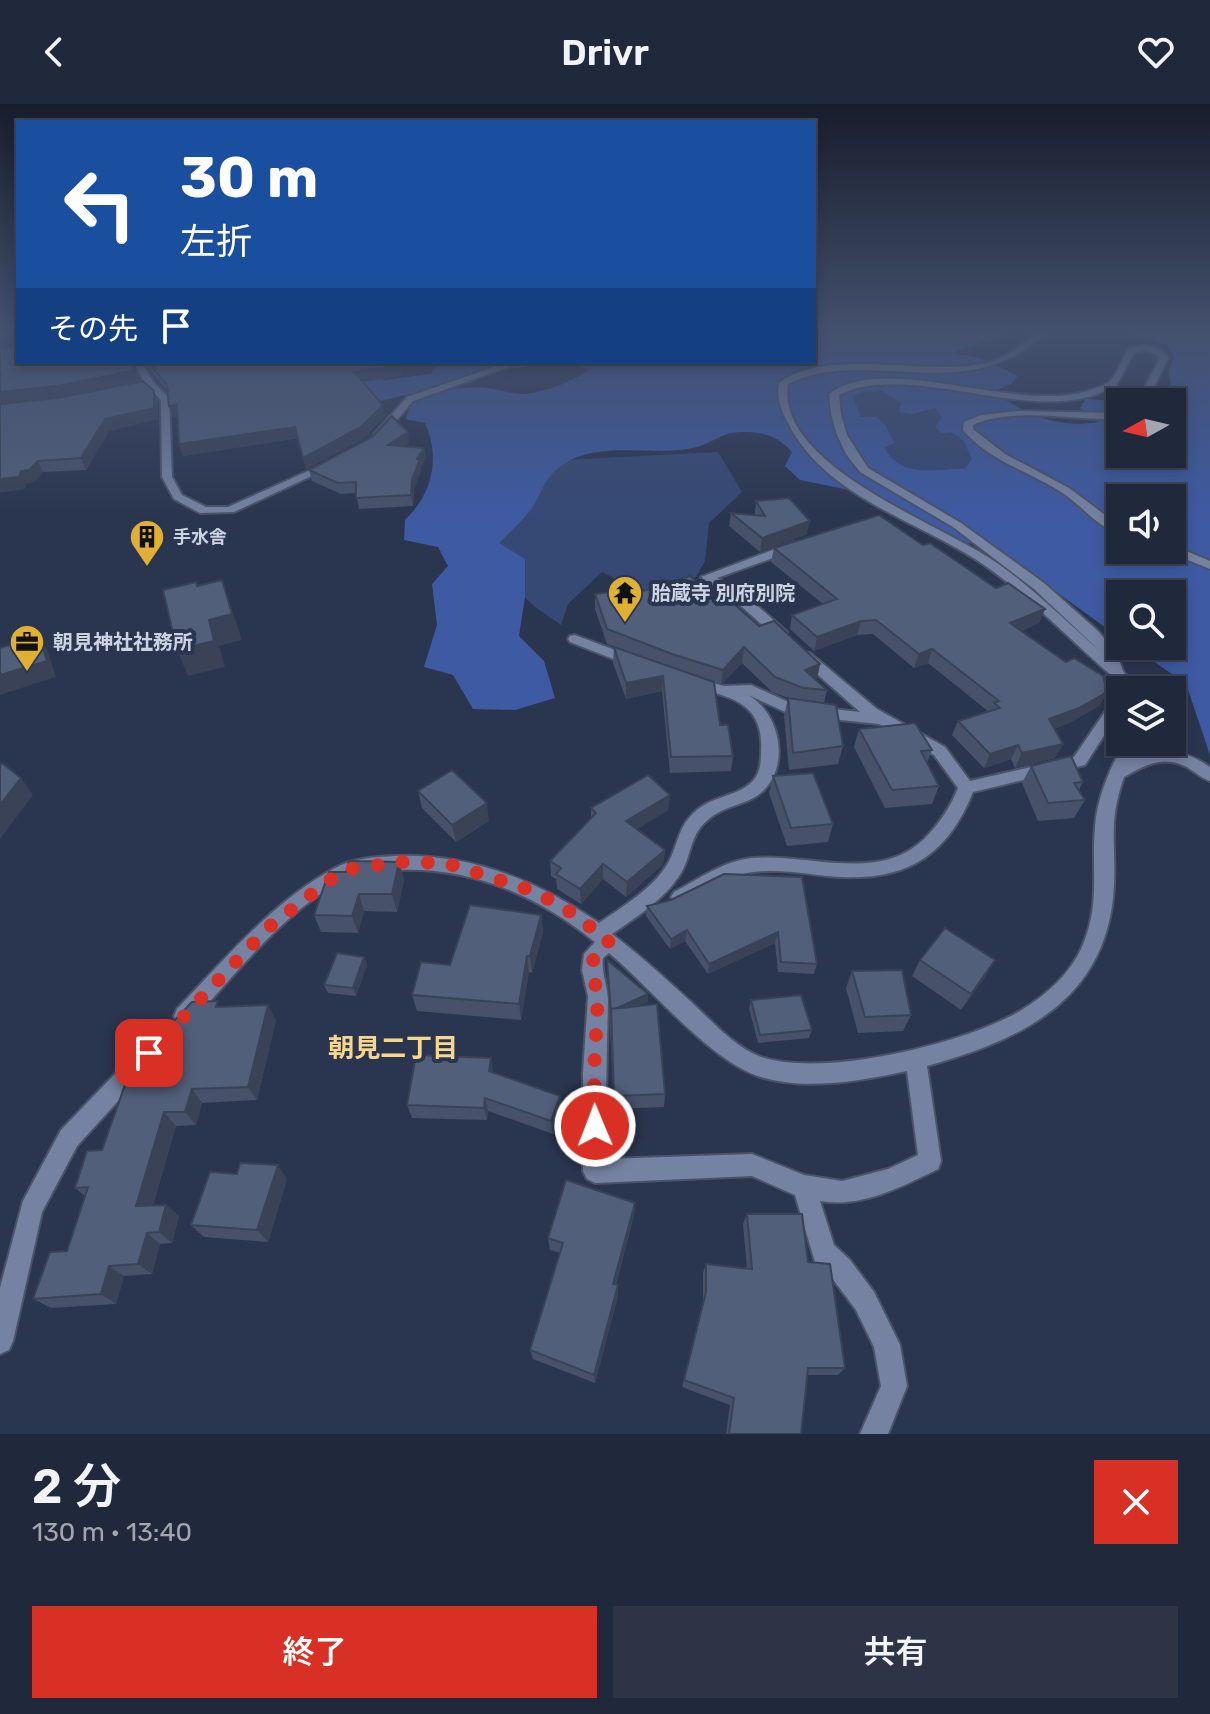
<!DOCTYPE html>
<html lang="ja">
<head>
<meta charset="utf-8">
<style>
  body { margin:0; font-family:Rubik,"Noto Sans JP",sans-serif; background:#2d3446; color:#f1f3f6; height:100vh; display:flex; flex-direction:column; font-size:30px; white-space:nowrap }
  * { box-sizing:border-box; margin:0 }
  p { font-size:26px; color:#a2a6af }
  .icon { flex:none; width:44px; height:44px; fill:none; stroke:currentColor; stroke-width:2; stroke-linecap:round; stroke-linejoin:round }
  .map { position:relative; height:1330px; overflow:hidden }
  .drawer { display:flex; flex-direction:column; background:#20283b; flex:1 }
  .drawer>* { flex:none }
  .guide { position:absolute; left:16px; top:16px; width:800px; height:244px; border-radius:0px; box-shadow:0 4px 12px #0003,0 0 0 2px #3d4455; background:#1a4fa0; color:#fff; overflow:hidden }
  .needle { width:52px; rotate:262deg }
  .controls { position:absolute; left:1106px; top:284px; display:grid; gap:16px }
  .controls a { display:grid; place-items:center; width:80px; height:80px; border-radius:0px; background:#20283b; box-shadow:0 4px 12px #0003,0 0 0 2px #3d4455; font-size:40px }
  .pin { position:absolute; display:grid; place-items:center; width:68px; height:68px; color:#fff; margin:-34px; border-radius:16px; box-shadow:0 4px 12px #0006 }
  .me { position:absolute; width:88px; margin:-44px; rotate:359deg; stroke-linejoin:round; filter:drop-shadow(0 0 6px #0008) }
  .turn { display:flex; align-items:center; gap:28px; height:168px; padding:0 32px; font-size:36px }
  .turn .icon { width:104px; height:104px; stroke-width:2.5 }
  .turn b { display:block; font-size:56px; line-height:68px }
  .then { display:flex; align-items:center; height:76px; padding:0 32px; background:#0003; gap:16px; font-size:30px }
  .round { display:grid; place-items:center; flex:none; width:84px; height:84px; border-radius:0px; background:#2d3446 }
  .headline { display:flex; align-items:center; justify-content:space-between; height:136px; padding:0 32px }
  h1 { font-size:48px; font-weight:600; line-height:60px }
  .cta { display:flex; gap:16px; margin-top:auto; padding:16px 32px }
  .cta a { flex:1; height:92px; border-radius:0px; background:#d93025; color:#fff; font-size:32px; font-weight:600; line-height:92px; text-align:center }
  .cta a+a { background:#2d3446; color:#f1f3f6 }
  header { display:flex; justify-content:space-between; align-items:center; height:104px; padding:0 32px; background:#20283b; font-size:36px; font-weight:600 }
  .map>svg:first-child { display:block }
  .green { fill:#364975 }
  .forest { fill:#3e5aa2; fill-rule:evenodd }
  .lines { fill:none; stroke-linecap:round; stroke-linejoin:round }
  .pedestrian-casing { stroke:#4a5368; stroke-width:4 }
  .minor-casing { stroke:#4a5368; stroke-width:4 }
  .pedestrian { fill:#7582a1; fill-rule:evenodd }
  .minor { fill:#7582a1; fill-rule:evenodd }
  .wall { fill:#47526a }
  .shaded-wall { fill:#394256 }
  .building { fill:#525f7b; stroke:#394256; stroke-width:2 }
  .route { stroke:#d93025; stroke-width:14; stroke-dasharray:0 25.2 }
  .labels { text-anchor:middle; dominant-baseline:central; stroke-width:8; stroke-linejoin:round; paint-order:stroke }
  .far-poi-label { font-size:18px; font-weight:bold; fill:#cbd3e3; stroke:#2a354f; text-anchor:start }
  .poi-label { font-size:20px; font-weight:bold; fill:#cbd3e3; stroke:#2a354f; text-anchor:start }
  .near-neighbourhood-label { font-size:26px; font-weight:bold; fill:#f8d78c; stroke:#2a354f }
</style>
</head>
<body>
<header><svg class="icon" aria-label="back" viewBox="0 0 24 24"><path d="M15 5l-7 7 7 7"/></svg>Drivr<svg class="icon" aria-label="heart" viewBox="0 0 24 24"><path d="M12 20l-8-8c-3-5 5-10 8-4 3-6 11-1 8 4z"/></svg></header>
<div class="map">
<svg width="1210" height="1330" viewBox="0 0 1210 1330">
  <rect width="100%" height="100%" fill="#2a354f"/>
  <!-- green -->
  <g class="green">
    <polygon points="886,285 945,305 980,360 953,372 904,372 871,341 850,289"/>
    <polygon points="718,348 742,388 709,419 705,457 696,473 658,492 625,492 612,473 602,468 568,500 561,521 535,503 509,478 489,429 520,394 564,356"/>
  </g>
  <!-- forest -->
  <g class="forest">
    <path d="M814,227H1004L1000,233L951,249L981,254L1018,272L1011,280L994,287C1024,311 1060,325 1098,318L1080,304L1086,295L1129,298H1120V350H1172V298H1161L1171,287L1169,267L1174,253L1167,241L1130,227H1210V651L1186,580L1132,542H1172V490H1120V534L990,440L961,439L930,432L859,388L800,376L785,362L792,348C778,332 764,328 743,328C725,327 713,338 697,343C655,354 602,335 564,360C541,375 544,389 529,408C520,419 509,429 499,439L525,455V493L519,532L544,557L555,594L515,606L473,605L453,571L424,563L437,521L432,480L448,462L438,443L404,436L405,416C432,390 441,354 425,319L406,315L410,301C433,286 460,282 488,284C500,285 513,291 525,290C546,288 571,278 589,266L572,258H814ZM880,286L901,298L899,308L912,310L935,304L942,314L935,322L941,329L951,328L964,337L972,355L965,365C933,364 902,376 884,343L894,339L886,322L877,313H861L852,291ZM1120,394H1172V446H1120Z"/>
    <polygon points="448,258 555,258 515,264 381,297 368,292 361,281 370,273 385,276 431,270 434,263"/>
  </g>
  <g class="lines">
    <defs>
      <polygon id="pedestrian" points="133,258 141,258 154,279 169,294 167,296 161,296 147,283"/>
      <g id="minor">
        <path d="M1038,227H1048C989,282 933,267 860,266C835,266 811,268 788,280C775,362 944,421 997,459C1034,485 1066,517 1100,547L1034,485L953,423L860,368L846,350L837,331L831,310L829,290C886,246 1022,313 1093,285C1098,283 1106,281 1110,277C1118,269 1122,255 1128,245C1143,240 1158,240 1168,254L1147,298H1137L1160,254C1153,246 1144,245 1134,249L1116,282C1107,286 1097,291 1088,293C1013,313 905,258 839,291L841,310L847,331L868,364L961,419L1044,479L1098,527L1116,548L1123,567L1137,586H1122L1111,571C1070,536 1032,495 987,463C922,417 827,396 788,319C781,306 776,294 779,279C826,242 928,273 986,259C1006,255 1023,240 1038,227Z"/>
        <polygon points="509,258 522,258 413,297 383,332 374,330 407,293"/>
        <polygon points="161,292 169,294 172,373 182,391 206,403 228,403 326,359 335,361 234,408 200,409 174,395 162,373"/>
        <path d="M1019,307L1120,309V315C1073,317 1017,302 973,321V325L1005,350L1069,384L1120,422V431C1098,423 1083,403 1064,390C1030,367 990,358 963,326L964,318L981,311Z"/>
        <polygon points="794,438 800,442 798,445 717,474 752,497 787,528 787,534 777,534 742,503 701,473"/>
        <polygon points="1172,441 1210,457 1210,465 1168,448 1172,446"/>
        <polygon points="575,531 636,554 638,557 636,560 626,560 570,538 568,535 570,532"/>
        <path d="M805,548L810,549L877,605L945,643L970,677L1074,653L1115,593L1120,591V607L1085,661L973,688C945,758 899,779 827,772C801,769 773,764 747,769C725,773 706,788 686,798L680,800L674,798L671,793L674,788C699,775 723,757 752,754C812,749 882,781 928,731C941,717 951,702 958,684L934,651L879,620L792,611L748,591C779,608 791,660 763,687C745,704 720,699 700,724C690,737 690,754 681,769C666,794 637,813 612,830C639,850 665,874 690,897C711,916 734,943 761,953C824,974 963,940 1020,907C1045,892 1070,870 1082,843C1101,799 1091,767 1095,723C1097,693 1110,665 1124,638H1140L1132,654C1160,642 1185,646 1210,663V677C1201,674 1195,668 1187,663C1163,651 1145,661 1124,673C1108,718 1116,738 1114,782C1108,895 1024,935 927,962L941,1057L938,1065C901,1083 862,1104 820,1097L834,1141L850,1156L874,1188L900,1241L907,1282L888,1330H860L881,1282L874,1243L856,1206L832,1174L815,1158L795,1091L752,1072L595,1079L587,1075L583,1067V968L588,892L582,866L584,850L595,838C537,791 472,763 397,766C382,767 363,766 349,773C288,803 236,869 191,919L184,921L177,919L174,912L177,905C225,855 273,797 335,764C353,754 375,753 394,752C470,749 537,776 599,819C622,803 654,784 668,759C677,744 677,728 689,714C709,690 734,695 752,678C760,670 761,659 761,649C765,598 730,593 690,582L688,579L690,576L695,574L724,582L751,581L795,601L860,608L800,555L798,552ZM609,849C651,884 706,952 755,971C801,988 860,977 907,967L918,1051L888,1065L842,1077L804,1071L752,1050L606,1055C605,1002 607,950 608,897C608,882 601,869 603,854Z"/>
        <polygon points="143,945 150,948 154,955 150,962 77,1042 42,1108 13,1237 9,1246 0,1250 0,1184 23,1097 61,1026 136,948"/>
      </g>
    </defs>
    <!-- pedestrian casing -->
    <use href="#pedestrian" class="pedestrian-casing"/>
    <!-- minor casing -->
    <use href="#minor" class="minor-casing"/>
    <!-- pedestrian -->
    <use href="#pedestrian" class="pedestrian"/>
    <!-- minor -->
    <use href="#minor" class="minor"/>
  </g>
  <!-- wall -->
  <g class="wall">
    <polygon points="0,227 136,266 140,277 62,293 14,298 158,297 158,315 109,327 86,366 43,368 34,378 27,379 24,385 0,388"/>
    <polygon points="143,258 399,258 401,271 362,278 385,312 363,335 306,365 298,334 183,352 179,340 178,312 173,313 169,302 168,288"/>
    <polygon points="409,339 404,342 424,344 426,354 421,363 421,366 414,386 413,402 359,405 356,389 341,390 312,377 309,366"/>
    <polygon points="756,397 807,430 760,448 729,422 731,409 755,411"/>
    <polygon points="923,441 996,484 1045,505 1039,519 1021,527 1107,588 1099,602 1071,618 1054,625 1063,640 1055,654 1015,664 1011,655 984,664 952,631 958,617 989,608 928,559 914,564 873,530 857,531 814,547 790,525 792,511 823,500 771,458 774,444"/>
    <polygon points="595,490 633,490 714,494 820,560 817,575 815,576 827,586 824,599 843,642 838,660 789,666 784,612 788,594 772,588 742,559 721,581 714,578 720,621 733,652 731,667 670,669 662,587 626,595 613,559 614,543 634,550 607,540 595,505"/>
    <polygon points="859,625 932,646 927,659 939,682 932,700 885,704 854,643"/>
    <polygon points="1031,662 1083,678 1079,686 1085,696 1074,714 1038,717 1022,679"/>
    <polygon points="773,672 833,720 828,738 787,742 769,689"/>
    <polygon points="418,687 489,717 456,738 422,704"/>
    <polygon points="670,691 668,706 637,725 665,746 663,760 626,793 603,775 581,800 557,785 556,775 551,772 550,757 591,714 591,704"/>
    <polygon points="399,758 404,776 397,808 364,807 358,829 321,828 314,811 346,768"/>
    <polygon points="724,770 817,860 814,870 778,868 775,839 708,870 685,837 670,845 646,812 647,802 671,796"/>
    <polygon points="541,811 543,828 532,869 529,868 521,916 417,907 412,891 450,861"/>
    <polygon points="364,853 367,861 356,892 328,889 324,881"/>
    <polygon points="920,856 985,873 961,906 912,872"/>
    <polygon points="607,864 648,890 648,898 637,902 665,990 664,1003 614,1005"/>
    <polygon points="852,867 911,911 903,927 858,929 846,884"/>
    <polygon points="751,896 812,926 809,934 758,939 749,904"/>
    <polygon points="221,903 276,916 257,996 202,999 196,1021 176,1022 153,1101 166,1101 179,1112 172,1139 160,1140 152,1170 124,1172 116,1200 51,1204 33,1195 67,1147 85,1092 75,1084 102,1046"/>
    <polygon points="493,969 560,992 562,1005 553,1030 488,1007 487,1016 412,1014 407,1001"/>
    <polygon points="287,1075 268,1138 204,1133 191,1121"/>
    <polygon points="635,1099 634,1111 616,1181 618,1181 618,1192 595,1279 533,1255 530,1246 560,1149 550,1146 548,1134"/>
    <polygon points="747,1110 808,1158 845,1264 838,1271 808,1271 801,1330 726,1330 730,1301 682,1283 703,1197 703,1169 706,1160 747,1165 743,1120"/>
  </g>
  <!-- shaded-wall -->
  <g class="shaded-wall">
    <polygon points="15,233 18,243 0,245 0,234"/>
    <polygon points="399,261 401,271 356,279 354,268"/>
    <polygon points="136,266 140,277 62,293 0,300 0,288"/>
    <polygon points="154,287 158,297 158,315 109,327 86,366 81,354 105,315"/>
    <polygon points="177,300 181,311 173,313 169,302"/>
    <polygon points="383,301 385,312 363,335 306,365 303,354"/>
    <polygon points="295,323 298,334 183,352 179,340"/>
    <polygon points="408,328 409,339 390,352 388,341"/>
    <polygon points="424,344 426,354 421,363 421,366 414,386 413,402 411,391 412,375 417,355"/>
    <polygon points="38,357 43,368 34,378 27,379 24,385 0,388 0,375 21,367"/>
    <polygon points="810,417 807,430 760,448 762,434"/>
    <polygon points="222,476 242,536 219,542 225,563 188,572 177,546 209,516"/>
    <polygon points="1045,505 1039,519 1004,533 1010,519"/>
    <polygon points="861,517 857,531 814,547 817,533"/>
    <polygon points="39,532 48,548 56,573 0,591 0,571"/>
    <polygon points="744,543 742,559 721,581 723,566"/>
    <polygon points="932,545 928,559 914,564 919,550"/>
    <polygon points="820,560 817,575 802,581 805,566"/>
    <polygon points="663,572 662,587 626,595 626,579"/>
    <polygon points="1107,588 1099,602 1071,618 1042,629 1049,615"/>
    <polygon points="1063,640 1055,654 1015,664 1022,649"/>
    <polygon points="1018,641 1011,655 984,664 990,650"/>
    <polygon points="21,674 33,691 0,735 0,701"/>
    <polygon points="670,691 668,706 626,732 626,717"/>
    <polygon points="487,699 489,717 456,738 452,721"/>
    <polygon points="665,746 663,760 626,793 627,778"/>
    <polygon points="399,758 404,776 397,808 392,790"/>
    <polygon points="603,760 603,775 581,800 580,785"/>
    <polygon points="359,790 364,807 358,829 352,812"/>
    <polygon points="541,811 543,828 532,869 530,852"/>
    <polygon points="687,826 685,837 670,845 671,835"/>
    <polygon points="778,828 775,839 708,870 709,860"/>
    <polygon points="527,852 529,868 521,916 519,900"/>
    <polygon points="364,853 367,861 356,892 353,884"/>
    <polygon points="995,856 985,873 961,906 971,890"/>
    <polygon points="648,890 648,898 611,915 611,907"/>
    <polygon points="268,901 276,916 257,996 248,983"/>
    <polygon points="491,954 493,967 492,980 489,967"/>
    <polygon points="192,985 202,999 196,1021 185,1008"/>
    <polygon points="560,992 562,1005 553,1030 551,1017"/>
    <polygon points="485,994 488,1007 487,1016 484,1004"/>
    <polygon points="164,1008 176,1022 149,1114 136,1102"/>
    <polygon points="278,1061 287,1075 268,1138 257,1126"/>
    <polygon points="635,1099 634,1111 613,1191 613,1180"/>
    <polygon points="166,1101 179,1112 172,1139 159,1128"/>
    <polygon points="147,1129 160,1140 152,1170 138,1160"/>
    <polygon points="109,1162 124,1172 116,1200 101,1190"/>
    <polygon points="618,1181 618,1192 595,1279 594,1271"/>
  </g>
  <!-- building -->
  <g class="building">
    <polygon points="0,227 18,227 18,258 132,258 136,266 57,282 0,288 0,244 15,243 15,233 0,234"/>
    <polygon points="148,258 399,258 399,261 354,268 383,301 361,323 303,354 295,323 179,340 177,300 169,302 167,281"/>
    <polygon points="143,277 154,287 154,304 105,315 81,354 38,357 29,366 21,367 19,373 0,375 0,300 58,294"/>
    <polygon points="392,312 408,328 388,341 424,344 417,355 420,355 412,375 411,391 356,394 356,378 338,379 309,366 372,333"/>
    <polygon points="789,394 810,417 762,434 731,409 765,412 756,397"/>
    <polygon points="879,411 923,441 930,439 996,484 1008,479 1045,505 1010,519 1066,558 1074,554 1103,572 1107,588 1079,604 1049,615 1063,640 1022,649 1018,641 990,650 958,617 1000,604 994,599 999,597 932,545 919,550 876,516 861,517 817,533 792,511 837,495 774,444"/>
    <polygon points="690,472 714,494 724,491 759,522 774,517 820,560 805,566 827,586 803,584 775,573 744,543 723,566 672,550 607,525 595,490 631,485 633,490"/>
    <polygon points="222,476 232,510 209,516 214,537 177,546 163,486 196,478 197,482"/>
    <polygon points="39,532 47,557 0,571 0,544"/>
    <polygon points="614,543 714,578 720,621 728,621 733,652 671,653 663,572 626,579"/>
    <polygon points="788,594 836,601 843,642 793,649"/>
    <polygon points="915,619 932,646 921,647 939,682 892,686 859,625"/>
    <polygon points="1071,652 1083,678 1074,679 1085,696 1048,699 1031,662"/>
    <polygon points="2,659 21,674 0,701 0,662"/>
    <polygon points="452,666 487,699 452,721 418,687"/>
    <polygon points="813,669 833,720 791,724 773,672"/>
    <polygon points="648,671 670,691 626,717 665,746 627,778 603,760 580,785 556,770 561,764 550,757 596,709 591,704"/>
    <polygon points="349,757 399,758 392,790 359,790 352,812 314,811 329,768 346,768"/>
    <polygon points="724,770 802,773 817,860 781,858 778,828 709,860 687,826 671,835 647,802 671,796"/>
    <polygon points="470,801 541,811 530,852 527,852 519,900 412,891 421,858 450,861"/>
    <polygon points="945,824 995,856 971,890 920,856"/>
    <polygon points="337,849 364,853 353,884 324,881"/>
    <polygon points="607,856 648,890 615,905 611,905 611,907"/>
    <polygon points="902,866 911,911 865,913 852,867"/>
    <polygon points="801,891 812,926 760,931 751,896"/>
    <polygon points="218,897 216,903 268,901 248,983 192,985 185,1008 164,1008 136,1102 166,1101 159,1128 147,1129 138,1160 109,1162 101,1190 33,1195 50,1148 67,1147 88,1083 75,1084 87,1047 102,1046 132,961 192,898"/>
    <polygon points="657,900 665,990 614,992 611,905"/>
    <polygon points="416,951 491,954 489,967 560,992 551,1017 485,994 484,1004 407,1001"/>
    <polygon points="240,1059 278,1061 257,1126 191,1121 210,1068 237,1070"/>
    <polygon points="566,1076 635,1099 613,1180 618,1181 594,1271 530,1246 563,1139 548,1134"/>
    <polygon points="747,1110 802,1110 808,1158 830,1160 845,1264 808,1264 801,1330 729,1330 734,1294 684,1276 706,1188 706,1160 752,1165"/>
  </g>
  <!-- sky -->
  <linearGradient id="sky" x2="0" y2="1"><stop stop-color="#171d2b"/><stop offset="0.55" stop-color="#44516e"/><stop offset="1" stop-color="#44516e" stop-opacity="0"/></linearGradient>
  <rect width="1210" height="414" fill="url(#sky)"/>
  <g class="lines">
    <!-- route -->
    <polyline class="route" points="149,949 269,823 343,766 400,758 446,759 533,787 565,804 609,837 594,850 592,866 598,892 594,968 595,1022"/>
  </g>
  <!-- icons -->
  <defs>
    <symbol id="building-pin" viewBox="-11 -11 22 30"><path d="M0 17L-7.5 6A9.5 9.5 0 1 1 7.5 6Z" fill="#e0b034" stroke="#2a354f"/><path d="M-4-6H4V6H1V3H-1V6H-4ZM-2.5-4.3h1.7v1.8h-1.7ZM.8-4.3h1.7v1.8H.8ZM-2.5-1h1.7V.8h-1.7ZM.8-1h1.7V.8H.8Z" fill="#111"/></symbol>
    <symbol id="temple-pin" viewBox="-11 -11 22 30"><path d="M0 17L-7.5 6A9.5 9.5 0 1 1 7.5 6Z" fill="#e0b034" stroke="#2a354f"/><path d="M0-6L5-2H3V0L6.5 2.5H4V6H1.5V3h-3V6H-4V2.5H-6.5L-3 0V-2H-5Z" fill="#111"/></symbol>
    <symbol id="office-pin" viewBox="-11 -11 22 30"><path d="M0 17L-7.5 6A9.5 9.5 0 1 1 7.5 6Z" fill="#e0b034" stroke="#2a354f"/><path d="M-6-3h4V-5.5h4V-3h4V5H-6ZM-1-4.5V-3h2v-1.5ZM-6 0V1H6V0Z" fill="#111"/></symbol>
  </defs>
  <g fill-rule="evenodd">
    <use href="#building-pin" x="127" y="413" width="40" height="54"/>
    <use href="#temple-pin" x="605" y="469" width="40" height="54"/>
    <use href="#office-pin" x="7" y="518" width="40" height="54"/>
  </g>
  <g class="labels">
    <!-- far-poi labels -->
    <g class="far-poi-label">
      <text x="173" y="433">手水舎</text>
    </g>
    <!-- poi labels -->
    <g class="poi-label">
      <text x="651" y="489">胎蔵寺 別府別院</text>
      <text x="53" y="538">朝見神社社務所</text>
    </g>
    <!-- near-neighbourhood labels -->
    <g class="near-neighbourhood-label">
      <text x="393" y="944">朝見二丁目</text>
    </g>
  </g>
</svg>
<div class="controls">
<a><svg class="needle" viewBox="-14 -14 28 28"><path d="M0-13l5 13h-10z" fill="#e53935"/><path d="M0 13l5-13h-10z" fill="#a2a6af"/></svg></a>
<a><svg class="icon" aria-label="sound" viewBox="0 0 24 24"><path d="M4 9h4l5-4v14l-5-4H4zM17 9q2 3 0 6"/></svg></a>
<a><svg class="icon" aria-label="search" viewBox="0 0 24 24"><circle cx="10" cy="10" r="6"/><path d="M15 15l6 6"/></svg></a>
<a><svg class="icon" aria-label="layers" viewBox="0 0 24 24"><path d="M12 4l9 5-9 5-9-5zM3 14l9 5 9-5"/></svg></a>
</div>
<div class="pin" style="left:149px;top:949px;background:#d93025"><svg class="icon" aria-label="arrive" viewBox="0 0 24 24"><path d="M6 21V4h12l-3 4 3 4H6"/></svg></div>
<svg class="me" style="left:595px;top:1022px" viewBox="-20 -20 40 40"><circle r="17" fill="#d93025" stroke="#fff" stroke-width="3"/><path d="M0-11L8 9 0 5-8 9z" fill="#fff"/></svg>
<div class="guide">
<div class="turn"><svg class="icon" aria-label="left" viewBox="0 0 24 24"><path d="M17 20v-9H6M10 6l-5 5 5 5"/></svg><div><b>30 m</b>左折</div></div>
<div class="then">その先<svg class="icon" aria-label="arrive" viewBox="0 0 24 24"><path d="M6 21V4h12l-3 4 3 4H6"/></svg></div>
</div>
</div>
<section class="drawer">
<div class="headline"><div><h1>2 分</h1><p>130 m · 13:40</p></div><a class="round" style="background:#d93025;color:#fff"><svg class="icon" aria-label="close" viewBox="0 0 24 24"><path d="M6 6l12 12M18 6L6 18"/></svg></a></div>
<div class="cta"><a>終了</a><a>共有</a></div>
</section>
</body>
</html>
